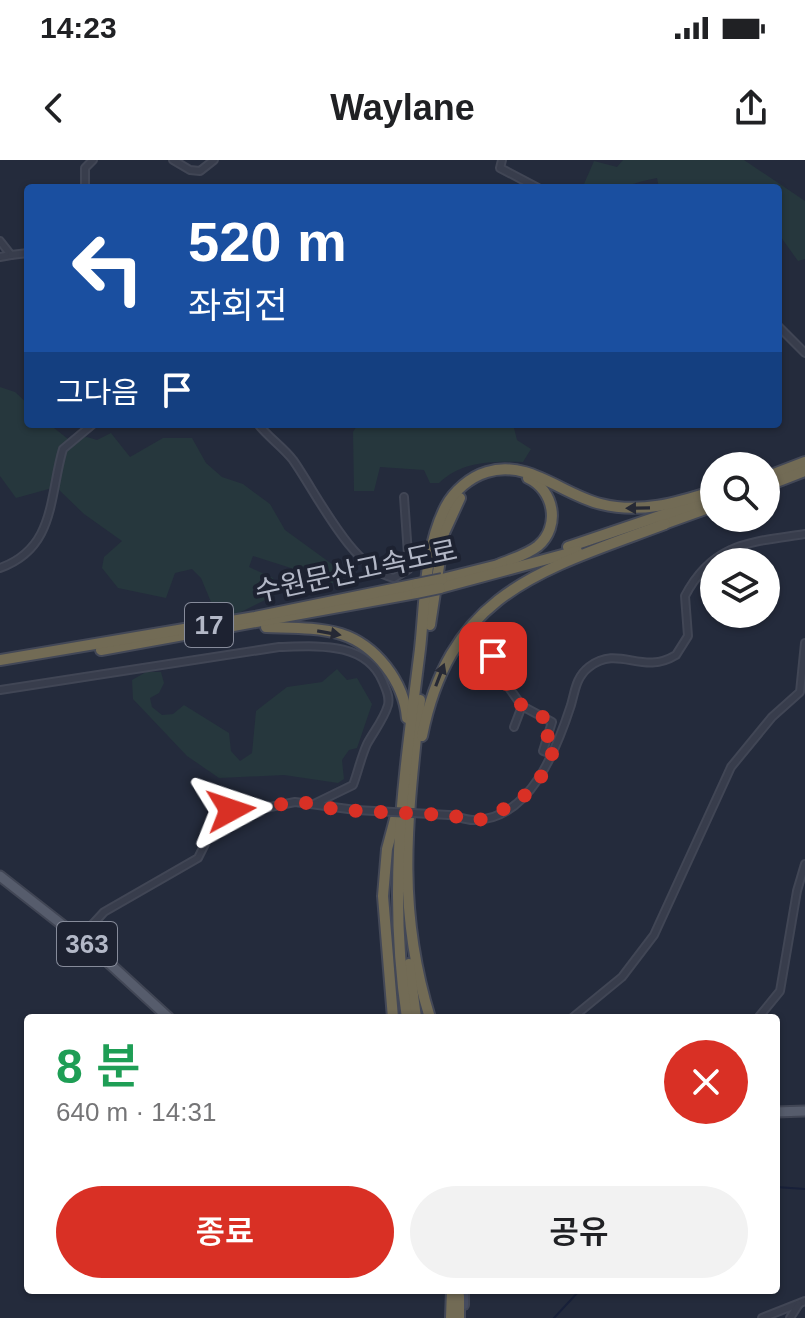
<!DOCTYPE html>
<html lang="ko">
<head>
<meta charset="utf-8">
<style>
  body { margin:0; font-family:Helvetica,"Noto Sans KR",sans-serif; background:#f2f2f2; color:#202124; height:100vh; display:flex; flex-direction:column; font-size:30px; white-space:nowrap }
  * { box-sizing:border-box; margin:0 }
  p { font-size:26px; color:#757577 }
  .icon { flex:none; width:44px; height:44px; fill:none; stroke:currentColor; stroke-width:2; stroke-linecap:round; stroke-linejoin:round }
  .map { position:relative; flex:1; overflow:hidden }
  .details { position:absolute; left:24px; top:854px; width:756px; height:280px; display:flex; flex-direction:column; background:#fff; border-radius:8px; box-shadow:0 2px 6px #0004 }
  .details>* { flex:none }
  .hud { position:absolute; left:24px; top:24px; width:758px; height:244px; border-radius:8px; box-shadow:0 2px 6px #0004; background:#1a4fa0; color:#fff; overflow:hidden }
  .controls { position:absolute; left:700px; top:292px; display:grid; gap:16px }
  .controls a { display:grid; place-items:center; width:80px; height:80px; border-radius:50%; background:#fff; box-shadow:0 2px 6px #0004; font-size:40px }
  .pin { position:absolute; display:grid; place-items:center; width:68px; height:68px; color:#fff; margin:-34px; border-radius:16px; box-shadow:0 4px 12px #0006 }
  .me { position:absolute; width:88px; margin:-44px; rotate:85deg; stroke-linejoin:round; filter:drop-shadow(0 0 6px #0008) }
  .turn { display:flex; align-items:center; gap:28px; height:168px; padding:0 32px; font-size:36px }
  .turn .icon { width:104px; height:104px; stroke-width:2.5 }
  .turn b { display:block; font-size:56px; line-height:68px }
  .then { display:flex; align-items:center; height:76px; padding:0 32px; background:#0003; gap:16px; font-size:30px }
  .round { display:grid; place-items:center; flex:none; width:84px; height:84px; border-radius:42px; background:#f2f2f2 }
  .head { display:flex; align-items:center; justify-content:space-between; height:136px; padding:0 32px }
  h1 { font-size:48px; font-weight:600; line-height:60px; color:#1e9e55 }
  .action { display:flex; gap:16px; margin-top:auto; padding:16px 32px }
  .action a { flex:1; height:92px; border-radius:48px; background:#d93025; color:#fff; font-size:32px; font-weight:600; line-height:92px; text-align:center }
  .action a+a { background:#f2f2f2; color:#202124 }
  .status { display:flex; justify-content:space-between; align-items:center; height:56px; padding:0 40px; background:#fff; direction:ltr }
  .status svg { height:22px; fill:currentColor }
  header { display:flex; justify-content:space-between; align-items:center; height:104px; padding:0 32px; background:#fff; font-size:36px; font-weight:600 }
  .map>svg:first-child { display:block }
  .green { fill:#26373d }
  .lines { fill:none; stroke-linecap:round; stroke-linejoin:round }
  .stream { stroke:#182039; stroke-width:2 }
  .street-casing { stroke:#414655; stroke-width:10 }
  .secondary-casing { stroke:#414655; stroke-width:12 }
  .primary-casing { stroke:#414655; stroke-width:13 }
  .highway-casing { stroke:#434857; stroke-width:14 }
  .street { stroke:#383d4c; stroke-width:6 }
  .secondary { stroke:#464c5f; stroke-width:8 }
  .primary { stroke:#565c6c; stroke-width:9 }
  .highway { stroke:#726b55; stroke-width:10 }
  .street-bridge-casing { stroke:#414655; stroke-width:10; stroke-linecap:butt }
  .highway-bridge-casing { stroke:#434857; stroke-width:14; stroke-linecap:butt }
  .street-bridge { stroke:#383d4c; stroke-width:6 }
  .highway-bridge { stroke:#726b55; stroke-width:10 }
  .oneway { fill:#262935 }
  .route { stroke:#d93025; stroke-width:14; stroke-dasharray:0 25.2 }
  .labels { text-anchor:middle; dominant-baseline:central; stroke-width:8; stroke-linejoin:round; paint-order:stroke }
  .shield { fill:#1d2231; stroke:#868b9a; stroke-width:2 }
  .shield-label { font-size:26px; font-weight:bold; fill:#b3b8c7 }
  .street-label { font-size:28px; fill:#b3b8c7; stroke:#1d2231 }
</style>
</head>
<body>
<div class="status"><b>14:23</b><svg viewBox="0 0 49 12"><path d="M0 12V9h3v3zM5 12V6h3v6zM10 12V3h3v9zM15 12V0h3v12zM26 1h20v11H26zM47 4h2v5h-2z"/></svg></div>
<header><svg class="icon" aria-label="back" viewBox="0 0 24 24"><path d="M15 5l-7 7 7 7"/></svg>Waylane<svg class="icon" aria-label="share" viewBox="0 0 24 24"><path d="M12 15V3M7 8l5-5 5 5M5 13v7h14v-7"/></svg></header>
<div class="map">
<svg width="805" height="1158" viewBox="0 0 805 1158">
  <rect width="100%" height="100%" fill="#242b3c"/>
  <!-- green -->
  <g class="green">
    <path d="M623,0H744L805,41V99L798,101L778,73V28H659L657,18C628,23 617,35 584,24L594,1L617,7Z"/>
    <polygon points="0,227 15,232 28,244 28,264 49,264 68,279 87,277 97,280 111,273 130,297 163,278 192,278 206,303 222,317 243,324 270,344 285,370 340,410 340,421 321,426 294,409 253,396 249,407 273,418 277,434 241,452 226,457 216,454 201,418 192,409 175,413 166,438 118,428 102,408 104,397 122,381 84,354 56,327 16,338 0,316"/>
    <path d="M358,264H513L517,280L531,289L523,302C492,301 462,301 439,323H430L424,310L380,307L374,331H354L353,272Z"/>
    <polygon points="337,509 347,520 357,518 372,544 357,588 349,590 342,600 344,619 338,623 284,615 219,618 187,596 133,539 132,520 146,512 161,512 164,523 159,533 150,538 152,547 162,555 173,554 184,545 229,573 231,591 240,601 252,593 256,551 287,527 322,522"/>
  </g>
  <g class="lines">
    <!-- stream -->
    <g class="stream">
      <polyline points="776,1027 805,1029"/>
      <polyline points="554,1158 580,1130"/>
    </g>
    <defs>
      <g id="street">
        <polyline points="173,0 190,10 200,11 214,0"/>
        <polyline points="502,0 500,8 538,28"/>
        <polyline points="85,28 85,8 93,0"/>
        <polyline points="0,81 11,95 0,97"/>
        <polyline points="11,95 28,93"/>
        <polyline points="778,166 805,193"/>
        <path d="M258,264C268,277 283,287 293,300C317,334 352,409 394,418L409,409L404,337"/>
        <path d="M0,408C56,388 49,336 63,289L93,264"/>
        <polyline points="493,496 494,507 522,546 552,562 543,591 552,594"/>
        <path d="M0,530L279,487C317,486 366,481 383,522C386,530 390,536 388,545C384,559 374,571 367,584C361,597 358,612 353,625L314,644"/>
        <polyline points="514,567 522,546"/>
        <path d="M449,655C457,656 465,660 473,660C530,661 557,588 571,545C575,531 576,517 589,507C619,484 642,516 676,495L688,476L685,436C713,382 752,382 805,374"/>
        <polyline points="80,778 104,752 198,698 215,664 231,650 265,648 295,642 356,650"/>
        <polyline points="572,858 622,817 654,775 731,607 772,557 800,532 805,483"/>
        <polyline points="758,858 780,831 797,731 805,704"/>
        <polyline points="762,1158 805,1141"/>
        <polyline points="790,1158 799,1144"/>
      </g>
      <polyline id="secondary" points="464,1145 464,1130"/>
      <g id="primary">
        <polyline points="0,716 97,792 169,858"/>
        <polyline points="776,952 805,951"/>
      </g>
      <g id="highway">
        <polyline points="766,317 805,302"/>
        <polyline points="766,326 805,311"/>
        <polyline points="661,365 714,346"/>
        <polyline points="568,387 701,342"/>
        <path d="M498,405C511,399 527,395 538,386C561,366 554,330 528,318"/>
        <polyline points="442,419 502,404"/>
        <polyline points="440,428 577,391"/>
        <polyline points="430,465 444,373 460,338"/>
        <path d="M266,467C290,468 317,467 341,474C376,485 404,522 407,558"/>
        <polyline points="101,490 416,433"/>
        <polyline points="0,500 255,457 417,424"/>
        <path d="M420,540C408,655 395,745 430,858"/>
        <path d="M422,576C451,431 542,410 665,364"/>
        <polyline points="409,804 416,858"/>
        <polyline points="393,858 383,736 387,689 395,659"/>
        <path d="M407,858C387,725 404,620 420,489C425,444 424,388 446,346C454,331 470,317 487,312C528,299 563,335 601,344C640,354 677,343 714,331"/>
        <polyline points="451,1158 452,1130"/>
        <polyline points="459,1158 459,1136"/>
      </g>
    </defs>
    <!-- street casing -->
    <use href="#street" class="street-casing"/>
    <!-- secondary casing -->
    <use href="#secondary" class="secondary-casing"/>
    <!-- primary casing -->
    <use href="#primary" class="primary-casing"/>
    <!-- highway casing -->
    <use href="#highway" class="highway-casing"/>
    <!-- street -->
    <use href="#street" class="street"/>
    <!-- secondary -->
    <use href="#secondary" class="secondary"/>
    <!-- primary -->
    <use href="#primary" class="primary"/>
    <!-- highway -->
    <use href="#highway" class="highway"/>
    <defs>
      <polyline id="street-bridge" points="356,650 449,655"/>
      <g id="highway-bridge">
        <polyline points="417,424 442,419"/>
        <polyline points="416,433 440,428"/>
      </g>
    </defs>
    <!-- street-bridge casing -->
    <use href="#street-bridge" class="street-bridge-casing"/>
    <!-- highway-bridge casing -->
    <use href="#highway-bridge" class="highway-bridge-casing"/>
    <!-- street-bridge -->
    <use href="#street-bridge" class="street-bridge"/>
    <!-- highway-bridge -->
    <use href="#highway-bridge" class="highway-bridge"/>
  </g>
  <!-- one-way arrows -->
  <defs><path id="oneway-solid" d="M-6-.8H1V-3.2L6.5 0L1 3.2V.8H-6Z" transform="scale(2)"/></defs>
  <g class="oneway">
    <use href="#oneway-solid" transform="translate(638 348) rotate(179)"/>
    <use href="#oneway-solid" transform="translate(329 473) rotate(10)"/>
    <use href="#oneway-solid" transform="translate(440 515) rotate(-69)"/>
  </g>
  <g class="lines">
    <!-- route -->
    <polyline class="route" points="231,650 302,642 338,650 449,655 476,661 496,654 527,634 544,613 552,594 543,591 552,562 522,546 494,507 493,496"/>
  </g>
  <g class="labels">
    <!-- shield labels -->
    <g class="shield">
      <rect x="185" y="443" width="48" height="44" rx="6"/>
      <rect x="57" y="762" width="60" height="44" rx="6"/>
    </g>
    <g class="shield-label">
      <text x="209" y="465">17</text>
      <text x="87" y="784">363</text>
    </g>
    <!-- street labels -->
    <g class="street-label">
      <text transform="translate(356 411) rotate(-12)">수원문산고속도로</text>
    </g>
  </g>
</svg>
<div class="controls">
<a><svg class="icon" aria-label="search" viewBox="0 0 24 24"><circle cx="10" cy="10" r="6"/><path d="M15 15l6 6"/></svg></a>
<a><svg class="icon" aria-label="layers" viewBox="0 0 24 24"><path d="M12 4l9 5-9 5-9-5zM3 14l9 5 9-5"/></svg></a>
</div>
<div class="pin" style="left:493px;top:496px;background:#d93025"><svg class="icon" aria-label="arrive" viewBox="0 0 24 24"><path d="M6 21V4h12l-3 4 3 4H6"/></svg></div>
<svg class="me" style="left:231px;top:650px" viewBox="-20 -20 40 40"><path d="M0-17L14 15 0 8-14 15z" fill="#d93025" stroke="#fff" stroke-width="4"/></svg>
<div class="hud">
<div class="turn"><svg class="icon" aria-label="left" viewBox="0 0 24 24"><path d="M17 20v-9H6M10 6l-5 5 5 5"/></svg><div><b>520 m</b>좌회전</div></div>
<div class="then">그다음<svg class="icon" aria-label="arrive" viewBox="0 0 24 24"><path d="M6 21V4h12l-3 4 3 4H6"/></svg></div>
</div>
<section class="details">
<div class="head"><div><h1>8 분</h1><p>640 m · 14:31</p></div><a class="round" style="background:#d93025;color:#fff"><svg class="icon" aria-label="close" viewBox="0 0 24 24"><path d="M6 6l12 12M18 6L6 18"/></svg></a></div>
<div class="action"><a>종료</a><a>공유</a></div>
</section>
</div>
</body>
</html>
